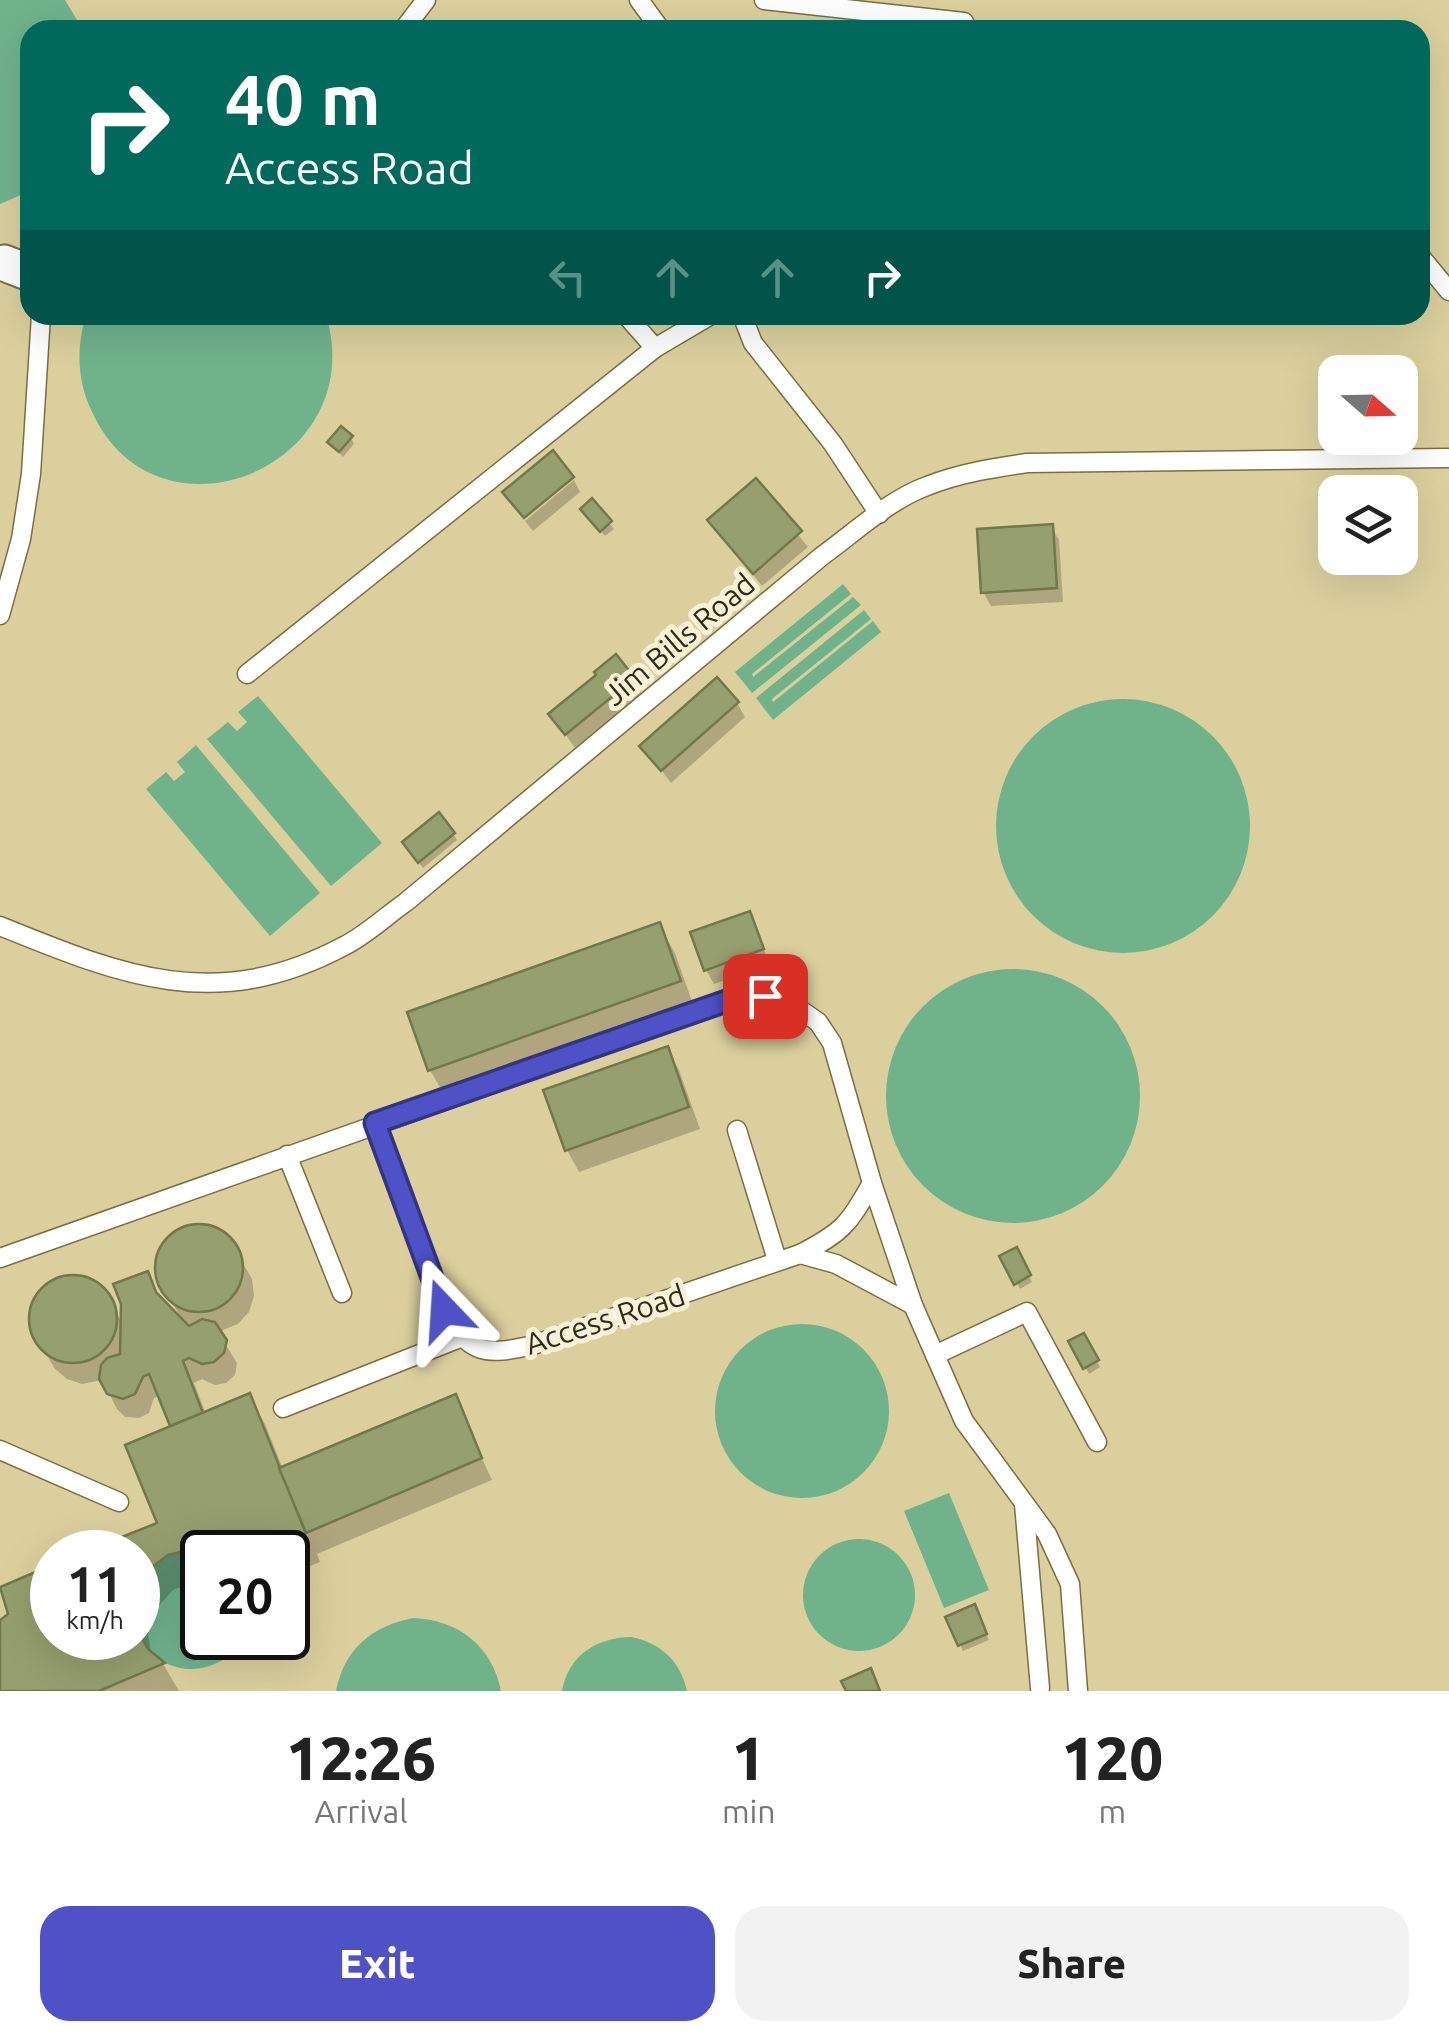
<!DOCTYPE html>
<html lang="en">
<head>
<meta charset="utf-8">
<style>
  body { margin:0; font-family:Ubuntu,sans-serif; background:#f2f2f2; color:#222; height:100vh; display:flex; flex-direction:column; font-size:38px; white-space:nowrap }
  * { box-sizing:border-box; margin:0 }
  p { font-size:32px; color:#767676 }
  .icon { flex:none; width:55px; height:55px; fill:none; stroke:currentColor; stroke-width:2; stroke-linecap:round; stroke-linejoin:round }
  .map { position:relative; height:1691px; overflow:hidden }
  .details { display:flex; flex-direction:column; background:#fff; flex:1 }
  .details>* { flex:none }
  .hud { position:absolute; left:20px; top:20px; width:1410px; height:305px; border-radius:30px; box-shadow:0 10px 40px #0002; background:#00695c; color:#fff; overflow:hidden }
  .needle { width:65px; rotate:110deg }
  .controls { position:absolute; left:1318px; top:355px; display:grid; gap:20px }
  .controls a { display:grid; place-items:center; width:100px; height:100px; border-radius:20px; background:#fff; box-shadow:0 10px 40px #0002; font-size:50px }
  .speed { position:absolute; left:30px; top:1530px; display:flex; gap:20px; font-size:50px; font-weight:700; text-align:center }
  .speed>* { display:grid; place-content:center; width:130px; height:130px; border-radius:50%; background:#fff; box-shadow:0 10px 40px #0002; line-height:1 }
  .speed small { font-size:25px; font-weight:400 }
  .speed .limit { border:5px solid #111; border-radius:15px; background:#fff; color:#111 }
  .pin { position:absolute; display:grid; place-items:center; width:85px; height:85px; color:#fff; margin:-42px; border-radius:20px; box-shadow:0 5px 15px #0006 }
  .me { position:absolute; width:110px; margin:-55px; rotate:340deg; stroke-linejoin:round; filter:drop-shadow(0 0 8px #0008) }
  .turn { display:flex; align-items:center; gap:35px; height:210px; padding:0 40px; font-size:45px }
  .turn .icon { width:130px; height:130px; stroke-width:2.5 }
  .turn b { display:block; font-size:70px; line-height:85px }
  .lanes { display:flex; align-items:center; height:95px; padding:0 40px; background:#0003; justify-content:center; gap:50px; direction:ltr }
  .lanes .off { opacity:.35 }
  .eta { display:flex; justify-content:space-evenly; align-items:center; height:170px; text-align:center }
  .eta b { font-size:60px; font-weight:800; line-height:70px }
  .action { display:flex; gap:20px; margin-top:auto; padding:20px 40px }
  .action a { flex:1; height:115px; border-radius:30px; background:#4f51c7; color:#fff; font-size:40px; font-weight:800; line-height:115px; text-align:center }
  .action a+a { background:#f2f2f2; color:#222 }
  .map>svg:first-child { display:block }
  .water { fill:#70b38b }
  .shadow { fill:#0003 }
  .building { fill:#969f6e; stroke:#71794a; stroke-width:2.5 }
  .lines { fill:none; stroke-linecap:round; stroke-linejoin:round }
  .service-casing { stroke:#7a6f3f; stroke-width:21 }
  .minor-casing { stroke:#7a6f3f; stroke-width:39 }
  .service { stroke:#fff; stroke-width:18 }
  .minor { stroke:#fff; stroke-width:35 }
  .route-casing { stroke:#333581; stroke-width:25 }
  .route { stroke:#4f51c7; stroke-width:18 }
  .labels { text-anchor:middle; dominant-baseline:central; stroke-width:10; stroke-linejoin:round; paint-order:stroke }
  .street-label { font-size:30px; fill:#2f2b16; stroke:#f6f1d7 }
</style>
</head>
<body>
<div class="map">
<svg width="1449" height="1691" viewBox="0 0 1449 1691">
  <rect width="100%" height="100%" fill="#dbd09d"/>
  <!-- water -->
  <g class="water">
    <polygon points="0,0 65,0 83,30 30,30 30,191 0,204"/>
    <path d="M86,315H326C372,467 157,554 92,412C77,381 76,348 86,315Z"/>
    <polygon points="843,584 851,594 752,674 753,677 853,597 861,605 752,693 735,672"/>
    <polygon points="864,610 871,619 772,699 773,702 873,621 881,632 773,720 756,698"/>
    <polygon points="258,696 382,843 331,886 207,739 228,722 237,731 247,722 238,712"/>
    <circle cx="1123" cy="826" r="127"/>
    <polygon points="196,745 320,893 270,936 146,789 166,772 174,781 185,772 177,762"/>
    <circle cx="1013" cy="1096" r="127"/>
    <circle cx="802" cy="1411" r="87"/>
    <polygon points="949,1493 989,1590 944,1608 904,1511"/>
    <circle cx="859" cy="1595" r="56"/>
    <path d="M189,1550L212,1552H202V1638H246C224,1671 177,1682 148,1649C138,1638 138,1627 138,1613C137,1575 151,1557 189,1550Z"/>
    <path d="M413,1618C459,1620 492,1646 501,1691H336C344,1649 372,1626 413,1618Z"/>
    <path d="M632,1637C662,1644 680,1661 687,1691H562C568,1655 598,1637 632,1637Z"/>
  </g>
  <!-- shadow -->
  <g class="shadow">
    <polygon points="351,438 354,444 343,457 330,442"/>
    <polygon points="574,480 580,492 533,531 525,521"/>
    <polygon points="755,481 808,547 762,586 710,520"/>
    <polygon points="592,501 614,529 605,536 586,515"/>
    <polygon points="1051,526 1059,540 1063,602 991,606 983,592"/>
    <polygon points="615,657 641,693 575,748 552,715 599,676"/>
    <polygon points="737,703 745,717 671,783 643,746"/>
    <polygon points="453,834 457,840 423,868 408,849"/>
    <polygon points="749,914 770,964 714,984 706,970"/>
    <polygon points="659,925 675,953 695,1010 446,1098 430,1070"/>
    <polygon points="667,1049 679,1070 700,1129 579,1172 567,1150 546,1092"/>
    <polygon points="204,1227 219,1231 231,1242 252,1279 254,1296 249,1312 238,1324 218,1332 237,1363 235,1375 226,1383 215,1385 202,1379 194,1383 206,1414 249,1397 265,1424 283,1469 454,1398 492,1480 317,1554 320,1562 288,1575 288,1552 202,1552 202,1579 173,1590 156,1609 148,1634 151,1652 163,1664 179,1691 0,1691 0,1624 11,1614 1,1589 52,1568 52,1638 138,1638 138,1552 91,1552 160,1524 174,1427 160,1396 154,1398 149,1413 139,1418 125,1417 117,1409 102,1380 82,1384 67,1379 55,1369 33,1332 31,1315 37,1298 48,1286 63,1278 78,1278 92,1282 105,1292 123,1325 147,1274 161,1301 181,1318 160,1281 158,1265 163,1248 174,1235 189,1228"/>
    <polygon points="1016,1250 1032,1282 1020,1289 1003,1257"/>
    <polygon points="1083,1336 1100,1367 1089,1374 1071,1342"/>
    <polygon points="977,1613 989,1640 963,1651 948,1619"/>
  </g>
  <!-- building -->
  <g class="building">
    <polygon points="341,426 353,436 339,452 327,442"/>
    <polygon points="553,450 574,477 524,518 502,492"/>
    <polygon points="756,478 802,531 753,574 707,520"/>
    <polygon points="592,498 612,521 600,532 580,509"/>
    <polygon points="1053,524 1057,588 981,593 977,529"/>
    <polygon points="616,654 635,678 565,735 548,714 596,675 594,672"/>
    <polygon points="717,677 739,702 661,771 639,746"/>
    <polygon points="439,812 455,833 418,863 402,842"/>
    <polygon points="750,911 764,949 704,971 690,932"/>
    <polygon points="660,922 681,981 428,1071 407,1012"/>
    <polygon points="668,1046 689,1107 565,1151 543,1090"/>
    <circle cx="199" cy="1268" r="44"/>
    <polygon points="1017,1247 1031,1275 1014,1285 999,1256"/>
    <polygon points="148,1271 156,1292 189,1326 202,1319 215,1322 227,1340 224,1353 214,1362 202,1364 189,1358 183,1361 203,1413 170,1426 149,1374 143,1377 135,1394 123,1399 107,1394 99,1379 101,1365 107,1358 120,1354 121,1304 113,1284"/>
    <circle cx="73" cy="1319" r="44"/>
    <polygon points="1084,1333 1099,1360 1083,1369 1068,1341"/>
    <polygon points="250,1393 306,1533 257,1552 189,1550 168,1555 148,1570 138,1589 138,1552 84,1552 157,1523 125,1445"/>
    <polygon points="456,1394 482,1458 306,1533 279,1468"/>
    <polygon points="52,1565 52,1638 138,1638 138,1631 148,1649 165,1663 99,1691 0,1691 0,1620 8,1614 0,1587"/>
    <polygon points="975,1604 987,1634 958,1646 945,1617"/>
    <polygon points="871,1668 880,1691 846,1691 841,1681"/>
  </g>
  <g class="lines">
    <defs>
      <g id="service">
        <polyline points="639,0 661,30"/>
        <polyline points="764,0 964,22"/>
        <polyline points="403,30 426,0"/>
        <polyline points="1420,256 1449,291"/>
        <polyline points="626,315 655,348"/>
        <polyline points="742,315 753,343 833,444 879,514"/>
        <polyline points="0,615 21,539 31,474 41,315"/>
        <polyline points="247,674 655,348 711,315"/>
        <path d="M0,926C123,976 216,1014 344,946C366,935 386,916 406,902L822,556C855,532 889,500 927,486C960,473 993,468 1027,463L1449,458"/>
        <path d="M375,1123L444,1310C469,1355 485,1356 533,1345L800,1254C843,1232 848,1225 872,1183"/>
        <polyline points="737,1130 777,1260"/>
        <polyline points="287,1155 342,1293"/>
        <polyline points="800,1254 836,1264 913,1305"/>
        <polyline points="0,1258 735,998 765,996 795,1006 818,1022 832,1043 872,1183 913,1305 964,1421 1047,1534 1070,1584 1078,1691"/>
        <polyline points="935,1355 1027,1312 1097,1442"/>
        <polyline points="283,1408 460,1338"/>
        <polyline points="0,1450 119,1502"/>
        <polyline points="1024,1504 1040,1688"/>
      </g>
      <polyline id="minor" points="4,263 30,273"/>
    </defs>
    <!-- service casing -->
    <use href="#service" class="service-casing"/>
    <!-- minor casing -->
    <use href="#minor" class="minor-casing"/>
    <!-- service -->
    <use href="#service" class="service"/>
    <!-- minor -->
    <use href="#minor" class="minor"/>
  </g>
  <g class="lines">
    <defs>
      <polyline id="route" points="444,1310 375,1123 735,998 765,996"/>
    </defs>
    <!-- route casing -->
    <use href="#route" class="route-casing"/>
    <!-- route -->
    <use href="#route" class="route"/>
  </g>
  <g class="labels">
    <!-- street labels -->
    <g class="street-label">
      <text transform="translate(679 639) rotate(-40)">Jim Bills Road</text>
      <text transform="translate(605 1319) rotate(-18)">Access Road</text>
    </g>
  </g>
</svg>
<div class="controls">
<a><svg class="needle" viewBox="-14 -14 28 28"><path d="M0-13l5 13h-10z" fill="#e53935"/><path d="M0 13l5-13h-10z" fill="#767676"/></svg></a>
<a><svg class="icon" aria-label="layers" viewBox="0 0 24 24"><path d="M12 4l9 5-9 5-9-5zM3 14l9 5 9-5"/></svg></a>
</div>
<div class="speed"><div>11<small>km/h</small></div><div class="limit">20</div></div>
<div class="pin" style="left:765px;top:996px;background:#d93025"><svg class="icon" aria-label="arrive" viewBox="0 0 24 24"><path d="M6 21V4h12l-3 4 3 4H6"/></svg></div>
<svg class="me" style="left:444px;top:1310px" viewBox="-20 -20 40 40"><path d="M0-17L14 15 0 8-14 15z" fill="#4f51c7" stroke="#fff" stroke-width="4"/></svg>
<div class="hud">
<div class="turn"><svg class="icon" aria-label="right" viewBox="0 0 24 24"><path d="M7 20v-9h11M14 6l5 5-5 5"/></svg><div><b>40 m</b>Access Road</div></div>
<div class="lanes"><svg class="icon off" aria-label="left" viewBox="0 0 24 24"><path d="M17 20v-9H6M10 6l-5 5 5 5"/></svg><svg class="icon off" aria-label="ahead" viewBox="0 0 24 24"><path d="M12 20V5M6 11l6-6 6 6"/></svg><svg class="icon off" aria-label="ahead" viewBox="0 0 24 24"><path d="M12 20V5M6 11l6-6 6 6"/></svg><svg class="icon" aria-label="right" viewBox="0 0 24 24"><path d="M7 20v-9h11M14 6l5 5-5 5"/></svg></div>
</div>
</div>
<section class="details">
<div class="eta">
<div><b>12:26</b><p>Arrival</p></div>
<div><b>1</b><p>min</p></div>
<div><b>120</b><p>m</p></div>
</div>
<div class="action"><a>Exit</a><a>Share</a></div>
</section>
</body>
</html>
